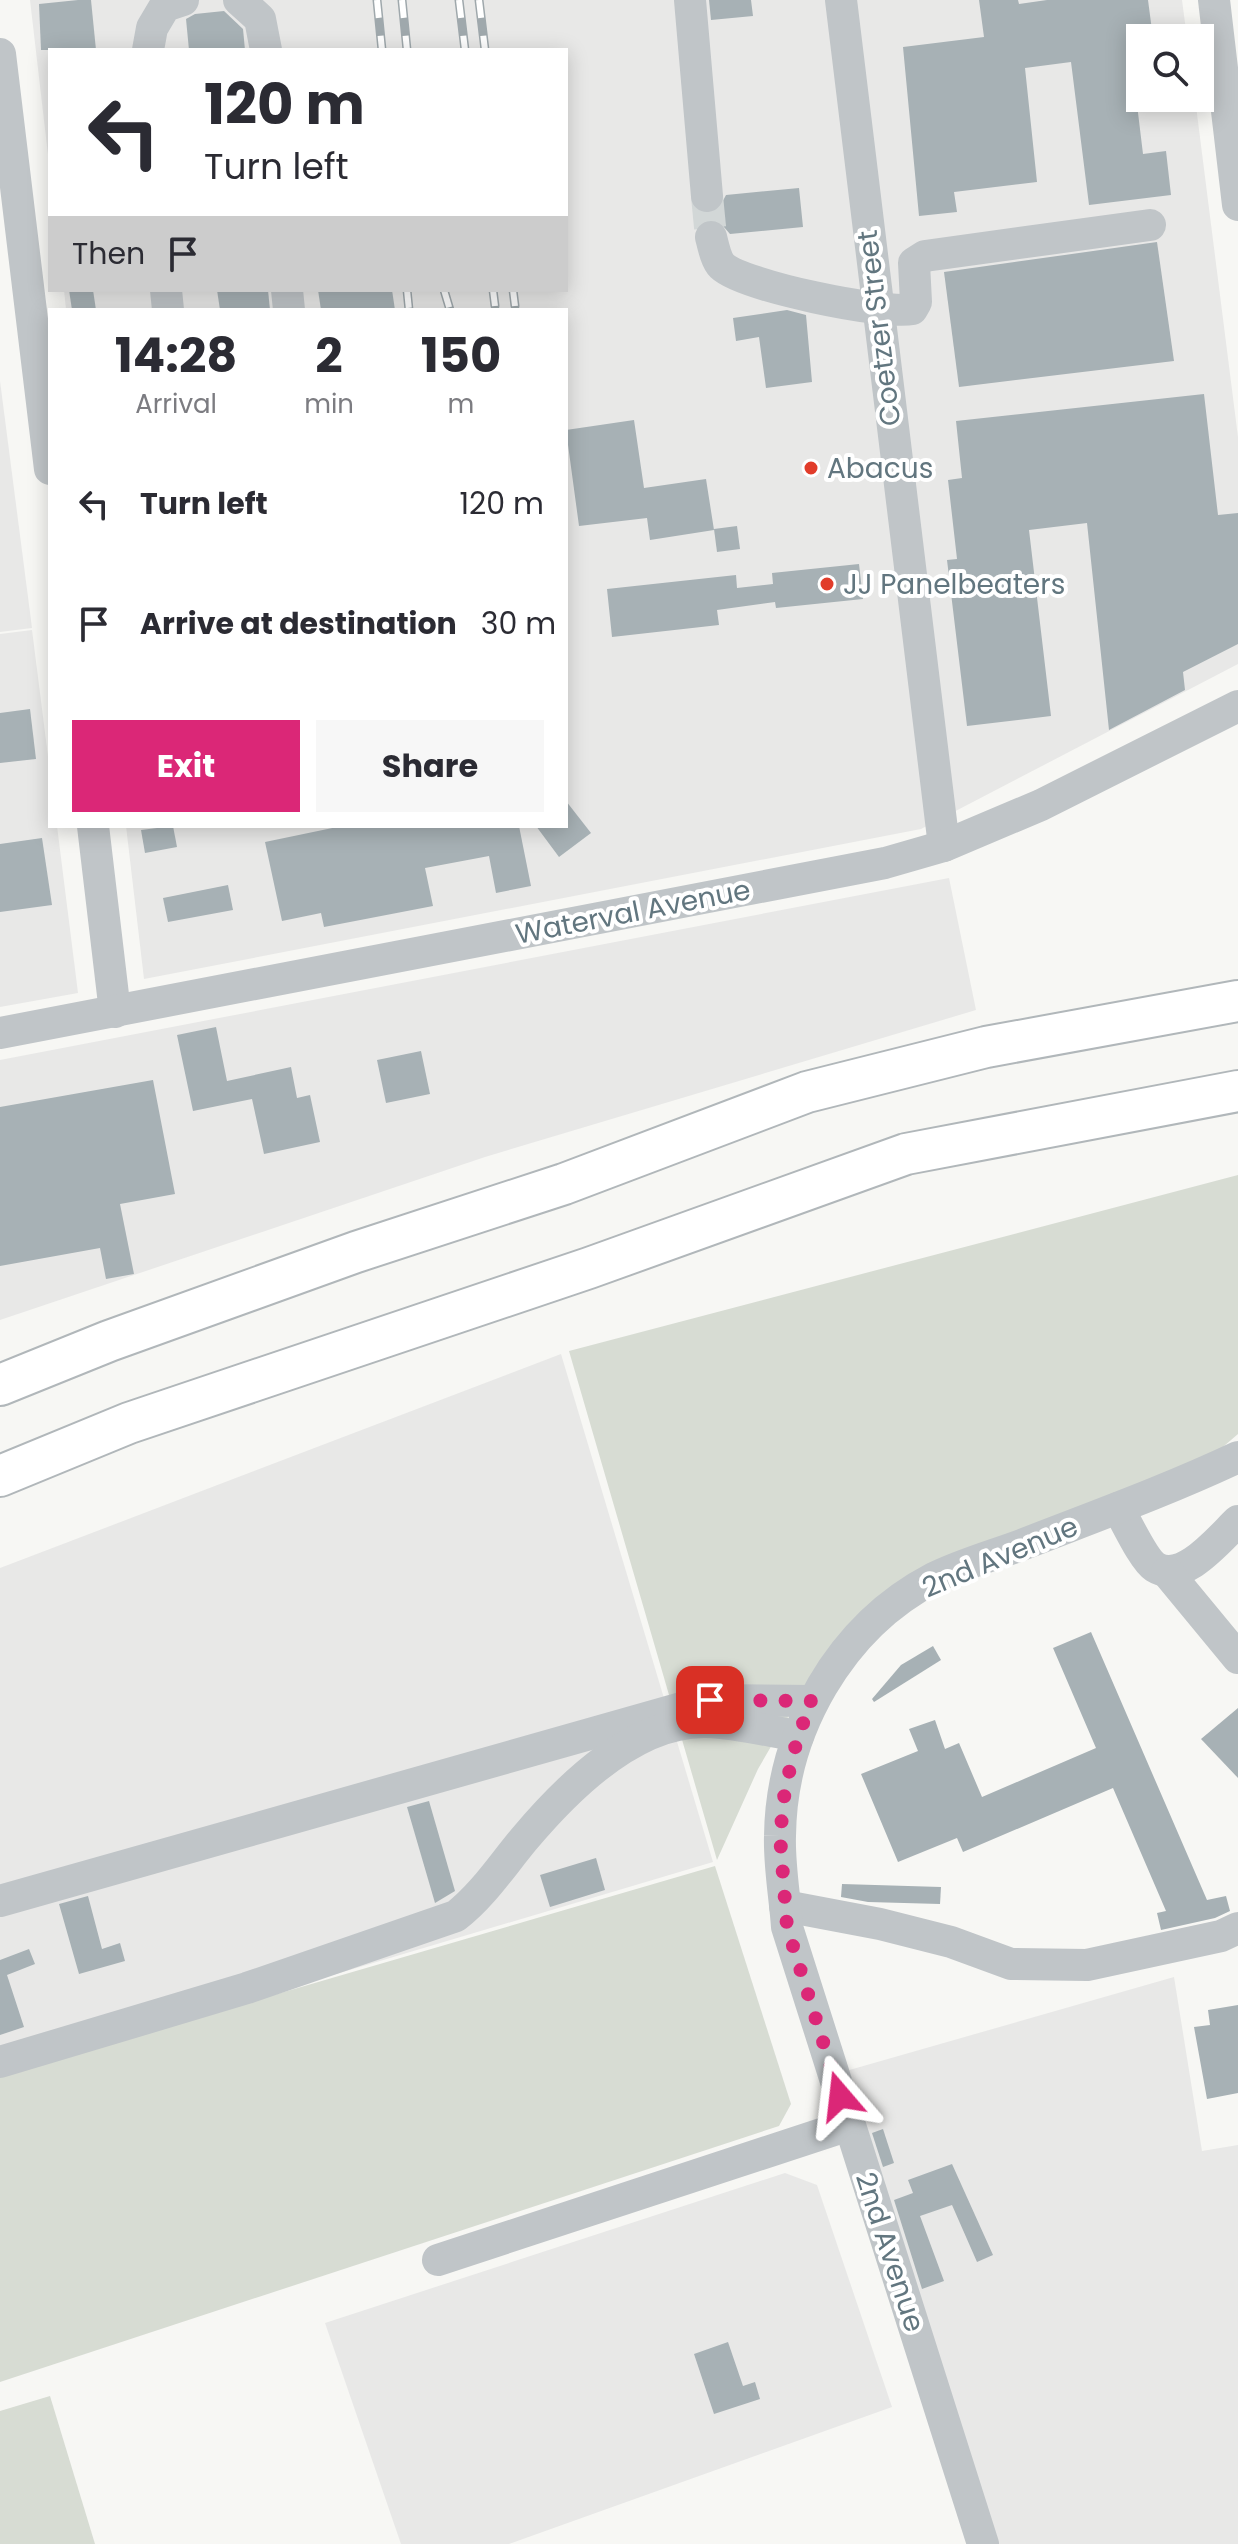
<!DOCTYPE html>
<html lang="en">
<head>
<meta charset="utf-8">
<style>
  body { margin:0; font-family:Poppins,sans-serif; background:#f7f7f7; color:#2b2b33; height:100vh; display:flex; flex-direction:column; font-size:30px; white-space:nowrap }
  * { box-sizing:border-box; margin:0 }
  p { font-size:26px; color:#7c7c81 }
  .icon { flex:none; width:44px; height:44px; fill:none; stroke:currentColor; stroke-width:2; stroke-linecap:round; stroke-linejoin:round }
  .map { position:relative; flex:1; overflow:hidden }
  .drawer { position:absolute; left:48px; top:308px; width:520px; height:520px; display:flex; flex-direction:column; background:#fff; border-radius:0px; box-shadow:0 4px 20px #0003 }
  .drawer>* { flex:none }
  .hud { position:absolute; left:48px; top:48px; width:520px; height:244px; border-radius:0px; box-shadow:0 4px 20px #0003; background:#fff; color:#2b2b33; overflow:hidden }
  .fabs { position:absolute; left:1126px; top:24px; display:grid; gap:16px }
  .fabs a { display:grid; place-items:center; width:88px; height:88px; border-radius:0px; background:#fff; box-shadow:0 4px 20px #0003; font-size:40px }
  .pin { position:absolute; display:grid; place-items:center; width:68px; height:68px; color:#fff; margin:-34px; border-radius:16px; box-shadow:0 4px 12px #0006 }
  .me { position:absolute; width:88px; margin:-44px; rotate:343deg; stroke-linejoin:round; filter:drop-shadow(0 0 6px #0008) }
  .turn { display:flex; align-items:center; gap:28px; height:168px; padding:0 24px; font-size:36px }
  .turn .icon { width:104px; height:104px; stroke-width:2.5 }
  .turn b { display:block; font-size:56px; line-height:68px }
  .then { display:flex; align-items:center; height:76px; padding:0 24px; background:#0003; gap:16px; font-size:30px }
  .eta { display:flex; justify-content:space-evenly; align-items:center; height:136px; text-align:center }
  .eta b { font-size:48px; font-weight:700; line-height:56px }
  .button { display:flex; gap:16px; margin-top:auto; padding:16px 24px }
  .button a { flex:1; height:92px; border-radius:0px; background:#db2777; color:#fff; font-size:32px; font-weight:700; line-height:92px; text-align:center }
  .button a+a { background:#f7f7f7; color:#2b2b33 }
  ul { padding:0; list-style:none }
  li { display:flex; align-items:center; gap:24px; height:120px; padding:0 24px }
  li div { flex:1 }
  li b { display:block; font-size:30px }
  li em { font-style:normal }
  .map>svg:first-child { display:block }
  .built { fill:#e8e8e7 }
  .green { fill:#d7dcd3 }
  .building { fill:#a7b1b5 }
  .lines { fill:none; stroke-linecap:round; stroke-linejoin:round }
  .minor-tunnel { stroke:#d2d7d7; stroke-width:32; stroke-dasharray:32 16; stroke-linecap:butt }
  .major-casing { stroke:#b1b7ba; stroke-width:44 }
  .minor { stroke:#c0c5c8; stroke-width:32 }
  .major { stroke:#fff; stroke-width:40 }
  .rail-casing { stroke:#9fa8ac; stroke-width:9 }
  .rail { stroke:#fff; stroke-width:6; stroke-dasharray:18; stroke-linecap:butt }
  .route { stroke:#db2777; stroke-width:14; stroke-dasharray:0 25.2 }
  .poi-dot { fill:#e13c2a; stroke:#fff; stroke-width:3 }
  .labels { text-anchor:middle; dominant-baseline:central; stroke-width:8; stroke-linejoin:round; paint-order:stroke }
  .street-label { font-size:28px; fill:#62767f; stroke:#fff }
  .poi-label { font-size:28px; fill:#62767f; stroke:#fff; text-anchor:start }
</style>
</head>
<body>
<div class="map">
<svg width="1238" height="2544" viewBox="0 0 1238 2544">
  <rect width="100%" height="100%" fill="#f7f7f4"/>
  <!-- built -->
  <g class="built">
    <polygon points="30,0 1182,0 1187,38 1140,38 1140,98 1195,98 1238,437 1238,664 921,829 144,979 126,826 566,826 566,310 66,310 64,290 566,290 566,50 50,50 50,172"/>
    <polygon points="0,381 32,628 0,632"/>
    <polygon points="32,630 50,772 50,826 57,826 78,993 0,1007 0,634"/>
    <polygon points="949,878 976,1010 485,1157 0,1320 0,1060"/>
    <polygon points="561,1354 713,1862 0,2074 0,1568"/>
    <polygon points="1174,1977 1202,2151 1238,2145 1238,2544 981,2544 832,2075"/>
    <polygon points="785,2173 817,2185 892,2407 509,2544 401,2544 325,2323"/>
  </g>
  <!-- green -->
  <g class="green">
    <polygon points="1238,1175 1238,1434 1210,1458 901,1597 802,1693 758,1769 717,1860 569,1351"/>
    <polygon points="715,1866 791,2104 779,2126 0,2382 0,2075"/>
    <polygon points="50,2396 95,2544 0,2544 0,2411"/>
  </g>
  <!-- building -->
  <g class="building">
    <polygon points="78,0 91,0 96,50 41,50 39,4"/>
    <polygon points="709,0 751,0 753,16 711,20"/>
    <polygon points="979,0 1018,0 1019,4 1047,0 1148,0 1153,38 1140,38 1140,54 1131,55 1143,154 1166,151 1171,195 1089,205 1071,62 1025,68 1037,182 954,192 957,212 919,216 903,47 984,37"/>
    <polygon points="224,11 243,29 245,50 189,50 186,19 195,14"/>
    <polygon points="799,188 803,227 730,234 717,219 699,223 698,212 708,215 717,212 726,195"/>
    <polygon points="1157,242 1174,361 959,387 944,272"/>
    <polygon points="69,290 93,290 96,310 72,310"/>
    <polygon points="217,290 268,290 270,310 220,310"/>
    <polygon points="318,290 392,290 395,310 321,310"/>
    <polygon points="787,310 806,315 812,382 766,388 759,337 736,341 733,318"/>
    <polygon points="1204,394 1218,515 1238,513 1238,644 1183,672 1185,690 1109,730 1087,523 1029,530 1051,716 967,726 947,560 957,559 948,480 962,478 956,421"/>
    <polygon points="634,420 644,488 706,479 714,530 650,540 647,518 579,526 566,430"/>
    <polygon points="737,526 740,549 717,552 714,529"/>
    <polygon points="859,564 863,599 776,608 775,602 717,610 719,625 612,637 607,589 736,575 737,588 773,584 772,573"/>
    <polygon points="30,709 36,759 0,763 0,713"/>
    <polygon points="566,801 591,833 559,857 536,826 566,826"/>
    <polygon points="173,826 177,847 145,853 141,830"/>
    <polygon points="342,826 519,826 531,886 496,893 489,856 425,868 433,906 324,927 321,913 282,921 265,842"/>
    <polygon points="42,838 52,905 0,912 0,844"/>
    <polygon points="228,885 233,910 168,922 163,898"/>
    <polygon points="216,1027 227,1081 291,1067 297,1098 310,1095 320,1142 264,1154 252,1099 193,1111 177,1035"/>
    <polygon points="421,1051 430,1094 386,1103 377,1060"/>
    <polygon points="153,1080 175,1194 120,1204 134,1274 106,1279 100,1248 0,1266 0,1107"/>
    <polygon points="1091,1632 1207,1900 1226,1896 1230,1911 1215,1918 1161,1930 1157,1913 1166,1911 1113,1788 963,1852 957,1838 898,1862 861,1774 918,1751 909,1729 935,1720 945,1749 959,1743 982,1797 1096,1748 1053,1648"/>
    <polygon points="933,1646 941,1660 874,1702 872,1699 901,1665"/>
    <polygon points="1238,1708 1238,1778 1201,1739"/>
    <polygon points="429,1801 455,1891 435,1903 407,1807"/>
    <polygon points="596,1858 605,1890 550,1907 540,1875"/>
    <polygon points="842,1884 941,1887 940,1904 868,1902 841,1897"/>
    <polygon points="88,1896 102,1949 120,1943 125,1961 79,1974 59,1904"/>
    <polygon points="29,1949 35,1964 7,1975 24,2027 0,2035 0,1960"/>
    <polygon points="1238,2005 1238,2093 1207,2099 1194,2027 1210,2025 1208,2010"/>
    <polygon points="883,2129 894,2163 883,2167 872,2133"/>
    <polygon points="952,2164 993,2255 977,2262 952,2205 920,2216 944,2281 922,2289 894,2200 913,2193 908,2180"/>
    <polygon points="728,2342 743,2386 755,2382 760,2399 714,2414 694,2354"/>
  </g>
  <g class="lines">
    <!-- minor-tunnel -->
    <polyline class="minor-tunnel" points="707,196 711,237"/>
    <defs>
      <g id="major">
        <polyline points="0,1385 109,1341 356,1252 564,1184 807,1092 986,1047 1238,1001"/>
        <polyline points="0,1476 129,1423 589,1268 906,1154 1238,1091"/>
      </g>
    </defs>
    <!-- major casing -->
    <use href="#major" class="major-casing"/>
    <!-- minor -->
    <g class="minor">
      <polyline points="239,0 260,19 266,50"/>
      <polyline points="690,0 707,196"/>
      <polyline points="841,0 944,846"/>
      <polyline points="1214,0 1238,205"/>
      <polyline points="148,50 152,28 165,6 183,0"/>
      <polyline points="0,54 50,469"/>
      <path d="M711,237C713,245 716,260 722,266C743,286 884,315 912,309L916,302L914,263L925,256L1150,225"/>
      <polyline points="166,290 168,310"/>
      <polyline points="287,290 289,310"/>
      <polyline points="93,826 115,1012"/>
      <polyline points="0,1033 885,863 944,846 1041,805 1238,706"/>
      <path d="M1118,1508C1126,1521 1143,1559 1155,1567C1183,1585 1220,1538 1238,1521"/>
      <polyline points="1167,1572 1238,1658"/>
      <polyline points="0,1901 710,1700 812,1701"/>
      <polyline points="785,1906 880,1924 951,1942 1011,1964 1087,1965 1221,1936 1238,1928"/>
      <path d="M0,2062L247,1988L456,1916C484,1894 503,1864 525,1838C568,1787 635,1720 707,1722C737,1723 768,1731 798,1736"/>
      <polyline points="438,2260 849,2125"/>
      <path d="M983,2544L787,1927C785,1897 779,1866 780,1836C781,1731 840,1627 934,1578C962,1564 995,1555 1024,1544C1096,1516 1168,1490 1238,1457"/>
    </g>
    <!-- major -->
    <use href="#major" class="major"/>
    <defs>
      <g id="rail">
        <polyline points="377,0 382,50"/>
        <polyline points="402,0 407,50"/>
        <polyline points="459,0 465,50"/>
        <polyline points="479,0 485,50"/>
        <polyline points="407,290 409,310"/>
        <polyline points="444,290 450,310"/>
        <polyline points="493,290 495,306"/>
        <polyline points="513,290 515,306"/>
      </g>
    </defs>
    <!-- rail casing -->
    <use href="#rail" class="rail-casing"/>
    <!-- rail -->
    <use href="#rail" class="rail"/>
  </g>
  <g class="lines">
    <!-- route -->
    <polyline class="route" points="710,1700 812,1701 798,1736 785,1789 780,1836 787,1927 840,2096"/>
  </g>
  <!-- markers -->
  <g class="poi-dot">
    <circle cx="811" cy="468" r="8"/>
    <circle cx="827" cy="584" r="8"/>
  </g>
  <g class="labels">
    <!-- street labels -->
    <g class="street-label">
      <text transform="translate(879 328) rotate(-97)">Coetzer Street</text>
      <text transform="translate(633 912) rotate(-11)">Waterval Avenue</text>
      <text transform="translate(1000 1557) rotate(-23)">2nd Avenue</text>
      <text transform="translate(890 2252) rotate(72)">2nd Avenue</text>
    </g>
    <!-- poi labels -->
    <g class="poi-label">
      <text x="827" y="468">Abacus</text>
      <text x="843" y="584">JJ Panelbeaters</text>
    </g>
  </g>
</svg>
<div class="fabs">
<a><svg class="icon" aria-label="search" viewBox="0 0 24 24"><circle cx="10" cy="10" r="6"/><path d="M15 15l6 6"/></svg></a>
</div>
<div class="pin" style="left:710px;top:1700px;background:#d93025"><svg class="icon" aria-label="arrive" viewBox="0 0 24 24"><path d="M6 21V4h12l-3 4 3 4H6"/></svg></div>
<svg class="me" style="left:840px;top:2096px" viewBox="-20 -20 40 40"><path d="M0-17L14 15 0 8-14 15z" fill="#db2777" stroke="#fff" stroke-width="4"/></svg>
<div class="hud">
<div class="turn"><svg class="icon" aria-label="left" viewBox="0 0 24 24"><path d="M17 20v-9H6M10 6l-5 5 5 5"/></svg><div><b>120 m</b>Turn left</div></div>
<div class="then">Then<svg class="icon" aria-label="arrive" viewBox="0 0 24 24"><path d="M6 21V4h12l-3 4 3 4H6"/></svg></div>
</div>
<section class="drawer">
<div class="eta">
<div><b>14:28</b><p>Arrival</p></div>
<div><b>2</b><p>min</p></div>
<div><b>150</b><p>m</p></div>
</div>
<ul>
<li><svg class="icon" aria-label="left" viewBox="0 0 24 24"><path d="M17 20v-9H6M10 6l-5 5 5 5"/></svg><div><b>Turn left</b></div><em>120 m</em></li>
<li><svg class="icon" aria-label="arrive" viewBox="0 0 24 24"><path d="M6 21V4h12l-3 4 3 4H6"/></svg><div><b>Arrive at destination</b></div><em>30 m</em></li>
</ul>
<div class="button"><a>Exit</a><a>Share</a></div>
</section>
</div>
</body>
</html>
